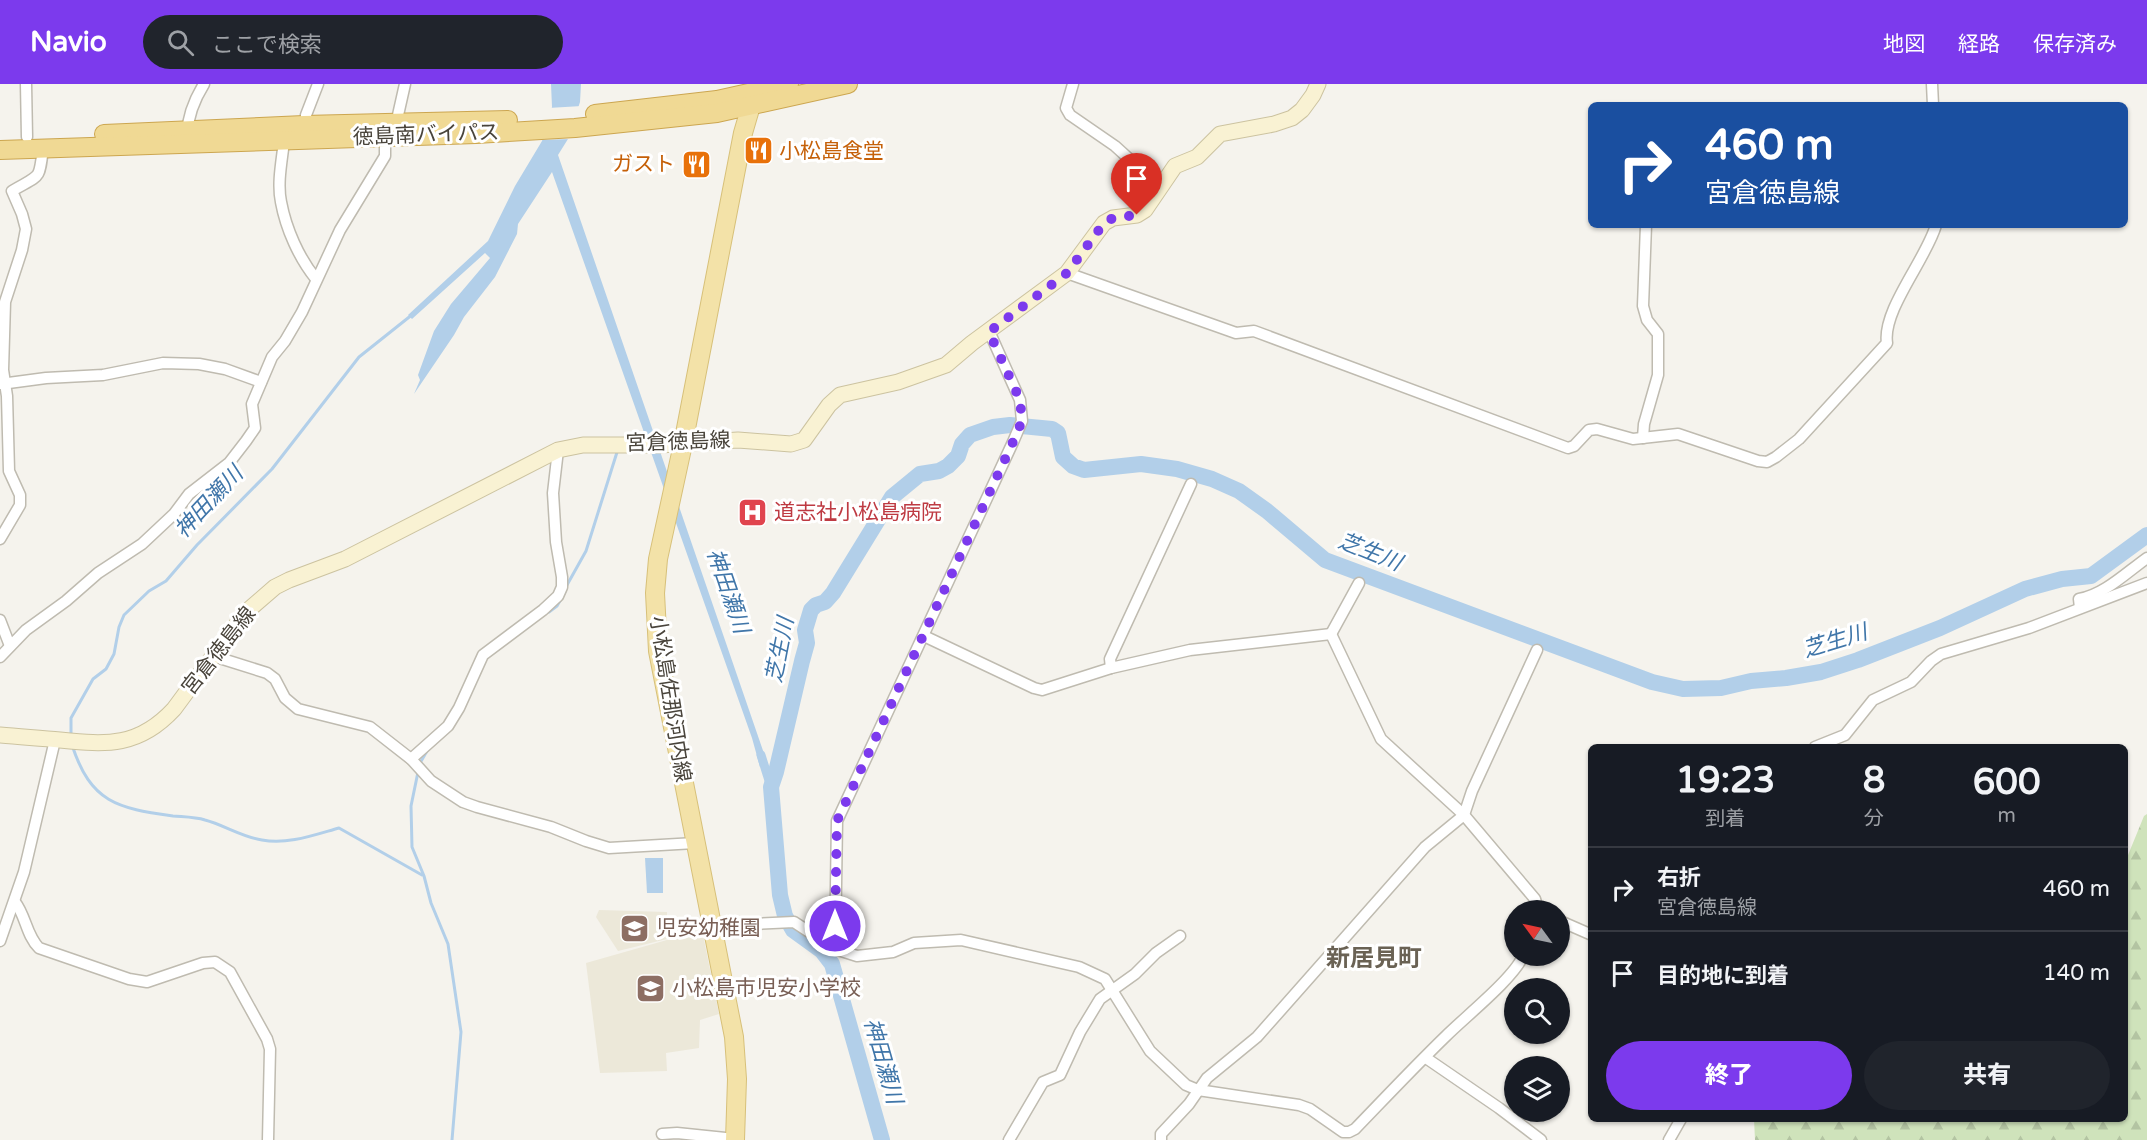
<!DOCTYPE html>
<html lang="ja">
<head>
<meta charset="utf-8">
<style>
  body { margin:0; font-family:"Varela Round","Noto Sans JP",sans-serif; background:#20242c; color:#f1f3f6; height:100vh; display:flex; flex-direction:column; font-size:22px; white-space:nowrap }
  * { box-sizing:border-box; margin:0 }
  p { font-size:20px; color:#9ea1a6 }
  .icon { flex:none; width:33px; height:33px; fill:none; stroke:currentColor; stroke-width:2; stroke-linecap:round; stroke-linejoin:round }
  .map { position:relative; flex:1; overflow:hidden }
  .panel { position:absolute; left:1588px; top:660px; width:540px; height:378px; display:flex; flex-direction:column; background:#171b24; border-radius:9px; box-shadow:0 2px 4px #0004 }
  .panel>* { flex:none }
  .hud { position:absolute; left:1588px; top:18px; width:540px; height:126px; border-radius:9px; box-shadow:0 2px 4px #0004; background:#1a4fa0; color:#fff; overflow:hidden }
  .needle { width:39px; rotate:303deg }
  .fabs { position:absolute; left:1504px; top:816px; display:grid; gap:12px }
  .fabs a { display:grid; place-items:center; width:66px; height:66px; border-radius:50%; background:#171b24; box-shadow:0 2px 4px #0004; font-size:30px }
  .pin { position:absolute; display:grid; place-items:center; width:51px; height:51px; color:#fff; margin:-62px -26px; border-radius:50% 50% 50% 0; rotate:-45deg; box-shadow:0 0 6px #0007 }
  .pin .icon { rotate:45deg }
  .me { position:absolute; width:66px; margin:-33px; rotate:0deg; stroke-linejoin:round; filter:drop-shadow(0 0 4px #0008) }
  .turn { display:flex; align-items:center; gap:21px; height:126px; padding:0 18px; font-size:27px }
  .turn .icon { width:78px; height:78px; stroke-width:2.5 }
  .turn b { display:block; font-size:42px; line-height:51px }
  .eta { display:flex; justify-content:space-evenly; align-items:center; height:102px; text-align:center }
  .eta b { font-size:36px; font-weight:800; line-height:42px }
  .action { display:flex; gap:12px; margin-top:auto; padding:12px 18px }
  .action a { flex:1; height:69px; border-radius:36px; background:#7c3aed; color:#fff; font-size:24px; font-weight:800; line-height:69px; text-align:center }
  .action a+a { background:#20242c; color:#f1f3f6 }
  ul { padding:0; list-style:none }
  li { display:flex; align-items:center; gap:18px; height:84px; padding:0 18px; border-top:2px solid #363941 }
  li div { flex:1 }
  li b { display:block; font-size:22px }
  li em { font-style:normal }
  header { display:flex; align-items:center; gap:36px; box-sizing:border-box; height:84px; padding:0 30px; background:#7c3aed; color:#fff }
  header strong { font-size:28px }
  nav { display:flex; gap:33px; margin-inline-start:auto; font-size:21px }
  .search { width:420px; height:54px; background:#20242c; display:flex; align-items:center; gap:15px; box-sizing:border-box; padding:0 21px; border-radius:33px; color:#9ea1a6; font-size:22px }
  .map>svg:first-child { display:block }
  .education { fill:#ece8d9 }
  .forest { fill:url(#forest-firs) }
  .water { fill:#b2cfe9 }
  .pier { fill:#f5f3ed }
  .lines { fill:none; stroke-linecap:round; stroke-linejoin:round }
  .stream { stroke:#b2cfe9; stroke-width:3 }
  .canal { stroke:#b2cfe9; stroke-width:9 }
  .river { stroke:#b2cfe9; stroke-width:16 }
  .minor-casing { stroke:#bfbbb0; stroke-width:13 }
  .secondary-casing { stroke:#ccc3a0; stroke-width:17 }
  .primary-casing { stroke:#d7c079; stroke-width:20 }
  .trunk-casing { stroke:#cca650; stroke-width:20 }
  .minor { stroke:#fff; stroke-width:10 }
  .secondary { stroke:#f9f2d3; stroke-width:15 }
  .primary { stroke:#f3e2a8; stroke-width:18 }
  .trunk { stroke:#f0d994; stroke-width:18 }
  .route { stroke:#7c3aed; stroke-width:10; stroke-dasharray:0 18 }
  .labels { text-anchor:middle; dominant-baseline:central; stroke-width:6; stroke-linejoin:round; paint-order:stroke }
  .street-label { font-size:21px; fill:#49443b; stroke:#fff }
  .food-label { font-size:21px; fill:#c56008; stroke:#fff; text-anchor:start }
  .health-label { font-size:21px; fill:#be3a42; stroke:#fff; text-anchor:start }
  .education-label { font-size:21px; fill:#785e54; stroke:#fff; text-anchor:start }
  .water-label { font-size:22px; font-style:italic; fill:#4076a9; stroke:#fff }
  .quarter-label { font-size:24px; font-weight:bold; fill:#6a6254; stroke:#fff }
</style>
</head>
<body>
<header>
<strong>Navio</strong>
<div class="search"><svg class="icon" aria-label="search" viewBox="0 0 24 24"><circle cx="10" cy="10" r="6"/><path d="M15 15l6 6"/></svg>ここで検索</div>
<nav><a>地図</a><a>経路</a><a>保存済み</a></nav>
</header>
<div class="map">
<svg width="2147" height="1056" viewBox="0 0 2147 1056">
  <defs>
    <pattern id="forest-firs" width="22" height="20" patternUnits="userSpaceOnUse" patternTransform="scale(1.5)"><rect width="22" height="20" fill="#cfe3bb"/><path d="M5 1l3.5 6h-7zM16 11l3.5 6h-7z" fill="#b3c4a2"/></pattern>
  </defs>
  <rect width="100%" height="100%" fill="#f5f3ed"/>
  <!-- education -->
  <g class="education">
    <polygon points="599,826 667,828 667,855 618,867 596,833"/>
    <polygon points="702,846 719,930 700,936 699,964 666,969 667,987 600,989 586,879"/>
  </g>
  <!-- forest -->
  <polygon class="forest" points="2147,730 2147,1056 1755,1056 1754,1035 2126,1035 2126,776 2144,732"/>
  <!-- water -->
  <g class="water">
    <polygon points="551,0 581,0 580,18 568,55 558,71 768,681 760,683 752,654 552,88 518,140 517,150 495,193 464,233 454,251 414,310 420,296 418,291 434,247 451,220 490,174 485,169 412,235 408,231 488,157 515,102 542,57 552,23"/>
    <polygon points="645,774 663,774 663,809 647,809"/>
  </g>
  <!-- pier -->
  <polygon class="pier" points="582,22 571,55 539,56 548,24"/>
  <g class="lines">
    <!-- stream -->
    <g class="stream">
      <polyline points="567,501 586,467 618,365"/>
      <polyline points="549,528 557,522 565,508"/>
      <polyline points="71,649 71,634 93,595 106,585 114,570 119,543 124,531 149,507 166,497 197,461 272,385 359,273 413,230"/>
      <path d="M72,661C91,719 117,724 173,732C184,733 195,733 205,736C224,741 242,753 262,756C287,761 314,751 339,744L422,791"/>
      <polyline points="420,679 427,667"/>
      <polyline points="418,688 411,722 412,763 424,792 431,819 448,860 461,948 452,1056"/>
    </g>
    <!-- canal -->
    <polyline class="canal" points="761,671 771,703"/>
    <!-- river -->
    <polyline class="river" points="882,1056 832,880 822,867 793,846 785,832 780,811 771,703 776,688 802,577 807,559 805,546 811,526 816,521 825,518 833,509 892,413 920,390 939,387 948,382 958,372 962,360 970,351 993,343 1010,341 1052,345 1058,349 1063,373 1073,382 1084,386 1141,380 1177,385 1212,395 1239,407 1267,427 1325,476 1652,598 1683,605 1721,604 1751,597 1786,594 1821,588 1858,576 1940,544 2025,505 2062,495 2091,492 2147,451"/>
    <defs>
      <g id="minor">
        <polyline points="26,0 27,53"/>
        <polyline points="1073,0 1066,24 1070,31 1115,62 1160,103"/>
        <polyline points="1932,0 1933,21"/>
        <polyline points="396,40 405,0"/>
        <polyline points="305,45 306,31 318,0"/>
        <path d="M187,50C188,31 194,16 204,0"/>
        <path d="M284,57C282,76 277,99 281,118C286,145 299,174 316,195"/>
        <path d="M1067,189L1236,249L1254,247L1568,364L1574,362L1589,346L1597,345L1633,355L1678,350L1758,377L1767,378L1776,373L1799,355L1887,259C1882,226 1927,174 1936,141"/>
        <polyline points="1,300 46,294 103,291 163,279 199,280 225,285 261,298"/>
        <polyline points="1643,354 1644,340 1658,291 1658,250 1647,236 1643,222 1646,141"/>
        <path d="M0,455L20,421V411L9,387L7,312L3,286L5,218L22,166L26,145L22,130L12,107C41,90 39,97 43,64"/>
        <path d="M2080,524L2079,515C2104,511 2127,488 2147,474"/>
        <polyline points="0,536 10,562"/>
        <polyline points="1331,550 1381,655 1464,731 1535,815 1538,826"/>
        <polyline points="1331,550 1359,499"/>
        <polyline points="924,552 1034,604 1042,606 1111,584 1190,566 1331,550"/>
        <polyline points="213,572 267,589 275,595 285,614 298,625 370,643 411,675 431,697 463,718 477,723 551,743 586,757 609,764 695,759"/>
        <polyline points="0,573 26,546 66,517 98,489 142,460 174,430 189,410 229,379 246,357 255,344 252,320 272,273 285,257 302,228 340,146 385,72 385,53"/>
        <polyline points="1111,584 1110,575 1191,400"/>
        <polyline points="1815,663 1845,651 1873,616 1911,598 1931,577 1941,570 2029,544 2147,499"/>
        <polyline points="411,675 448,642 459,624 483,571 543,526 558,512 562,503 562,493 556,458 553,409 558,366"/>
        <path d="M15,818C26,832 26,851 39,864L129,895L147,898L203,879L215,878L230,888L267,955L270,965L268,1056"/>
        <polyline points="1560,837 1592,851"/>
        <path d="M711,842L794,838L835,865L857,872L893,868L914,859L961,856L1079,883L1105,895L1150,967L1186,1001L1198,1006L1299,1021L1310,1025L1343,1048H1349L1355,1045C1385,1014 1415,982 1446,952C1465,933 1514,894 1523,872"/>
        <polyline points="0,857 24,788 55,656"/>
        <polyline points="835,865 837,737 1013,358 1022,337 1020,316 989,247"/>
        <polyline points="1426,974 1499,1024 1541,1056"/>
        <polyline points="662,1050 677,1049 735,1055"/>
        <polyline points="1009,1056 1043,998 1060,991 1080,948 1100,915 1135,890 1156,869 1180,852"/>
        <polyline points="1161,1056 1161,1050 1189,1020 1207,994 1257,953 1425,763 1464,731 1472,707 1537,566"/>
        <polyline points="1669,1056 1681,1035"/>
      </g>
      <path id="secondary" d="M0,651C20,653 40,654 60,656C107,661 139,663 174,625L245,529L275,503L289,496L345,475L558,366L583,361H660L738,356L791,360L804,356L829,321L840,311L898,298L946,281L972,259L1067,189L1104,139L1113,134L1137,131L1145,126L1175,82L1197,73L1220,50L1274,40L1292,34L1302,26L1313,11L1318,0"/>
      <polyline id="primary" points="735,1056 737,995 734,953 658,567 655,509 658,475 683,360 743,49 755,8"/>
      <g id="trunk">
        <polyline points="595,30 717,16 789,0"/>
        <polyline points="104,50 304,41 508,36"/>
        <polyline points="0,66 476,50 575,44 717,29 848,0"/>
      </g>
    </defs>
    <!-- minor casing -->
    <use href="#minor" class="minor-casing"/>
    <!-- secondary casing -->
    <use href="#secondary" class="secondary-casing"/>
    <!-- primary casing -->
    <use href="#primary" class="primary-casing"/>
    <!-- trunk casing -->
    <use href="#trunk" class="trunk-casing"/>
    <!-- minor -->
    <use href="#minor" class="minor"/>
    <!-- secondary -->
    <use href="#secondary" class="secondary"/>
    <!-- primary -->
    <use href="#primary" class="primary"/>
    <!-- trunk -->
    <use href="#trunk" class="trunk"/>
  </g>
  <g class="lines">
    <!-- route -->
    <polyline class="route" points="835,842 837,737 1013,358 1022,337 1020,316 989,248 1067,189 1104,139 1113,134 1137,131"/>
  </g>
  <!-- icons -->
  <defs>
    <symbol id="restaurant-square" viewBox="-11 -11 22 22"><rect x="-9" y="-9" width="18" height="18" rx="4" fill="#e8710a" stroke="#fff"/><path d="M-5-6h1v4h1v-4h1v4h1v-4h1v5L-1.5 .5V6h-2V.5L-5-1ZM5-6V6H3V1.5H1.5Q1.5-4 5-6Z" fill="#fff"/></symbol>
    <symbol id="hospital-square" viewBox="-11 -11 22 22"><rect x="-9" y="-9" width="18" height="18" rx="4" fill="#e0444e" stroke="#fff"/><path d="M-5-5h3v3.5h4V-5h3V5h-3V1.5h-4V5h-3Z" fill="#fff"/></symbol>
    <symbol id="school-square" viewBox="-11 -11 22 22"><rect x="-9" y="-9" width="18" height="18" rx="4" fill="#8d6e63" stroke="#fff"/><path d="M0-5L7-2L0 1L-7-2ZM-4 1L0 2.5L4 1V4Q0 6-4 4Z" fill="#fff"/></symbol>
  </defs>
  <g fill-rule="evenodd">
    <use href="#restaurant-square" x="742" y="50" width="33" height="33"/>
    <use href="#restaurant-square" x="680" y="64" width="33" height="33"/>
    <use href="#hospital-square" x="736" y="412" width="33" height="33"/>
    <use href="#school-square" x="618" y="828" width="33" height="33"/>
    <use href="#school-square" x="634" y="888" width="33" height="33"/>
  </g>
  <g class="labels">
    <!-- street labels -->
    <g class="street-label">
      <text transform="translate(426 51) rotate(-2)">徳島南バイパス</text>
      <text transform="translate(678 358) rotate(-2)">宮倉徳島線</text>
      <text transform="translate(219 567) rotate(-52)">宮倉徳島線</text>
      <text transform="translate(670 615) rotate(81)">小松島佐那河内線</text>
    </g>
    <!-- food labels -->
    <g class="food-label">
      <text x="779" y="67">小松島食堂</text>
      <text x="675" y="80" text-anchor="end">ガスト</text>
    </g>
    <!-- health labels -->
    <g class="health-label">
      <text x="774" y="428">道志社小松島病院</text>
    </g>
    <!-- education labels -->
    <g class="education-label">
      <text x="656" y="844">児安幼稚園</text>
      <text x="672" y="904">小松島市児安小学校</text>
    </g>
    <!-- water labels -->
    <g class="water-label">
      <text transform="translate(209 418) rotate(-47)">神田瀬川</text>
      <text transform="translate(1370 468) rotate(22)">芝生川</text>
      <text transform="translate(728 507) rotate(71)">神田瀬川</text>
      <text transform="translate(1835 557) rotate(-17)">芝生川</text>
      <text transform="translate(780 566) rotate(-79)">芝生川</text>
      <text transform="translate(883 977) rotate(74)">神田瀬川</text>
    </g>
    <!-- quarter labels -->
    <g class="quarter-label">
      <text x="1374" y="874">新居見町</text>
    </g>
  </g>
</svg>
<div class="fabs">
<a><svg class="needle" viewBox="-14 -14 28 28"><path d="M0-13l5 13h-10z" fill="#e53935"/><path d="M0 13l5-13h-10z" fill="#9ea1a6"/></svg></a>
<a><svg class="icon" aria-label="search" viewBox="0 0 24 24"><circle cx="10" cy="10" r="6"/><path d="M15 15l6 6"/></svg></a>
<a><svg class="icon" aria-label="layers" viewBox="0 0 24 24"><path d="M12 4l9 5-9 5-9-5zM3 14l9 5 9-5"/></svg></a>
</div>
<div class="pin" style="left:1137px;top:131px;background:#d93025"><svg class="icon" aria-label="arrive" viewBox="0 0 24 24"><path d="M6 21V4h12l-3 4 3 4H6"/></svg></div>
<svg class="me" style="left:835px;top:842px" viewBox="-20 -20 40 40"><circle r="17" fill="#7c3aed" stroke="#fff" stroke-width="3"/><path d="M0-11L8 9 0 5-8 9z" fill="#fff"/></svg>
<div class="hud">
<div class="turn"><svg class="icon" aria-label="right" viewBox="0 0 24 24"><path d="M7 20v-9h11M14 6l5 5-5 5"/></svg><div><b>460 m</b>宮倉徳島線</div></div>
</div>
<section class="panel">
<div class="eta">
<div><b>19:23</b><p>到着</p></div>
<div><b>8</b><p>分</p></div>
<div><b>600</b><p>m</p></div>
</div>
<ul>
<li><svg class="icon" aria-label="right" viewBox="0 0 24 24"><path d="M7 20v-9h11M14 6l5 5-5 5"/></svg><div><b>右折</b><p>宮倉徳島線</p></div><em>460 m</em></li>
<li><svg class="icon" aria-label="arrive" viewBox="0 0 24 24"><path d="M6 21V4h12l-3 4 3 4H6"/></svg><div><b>目的地に到着</b></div><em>140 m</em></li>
</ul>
<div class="action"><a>終了</a><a>共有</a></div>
</section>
</div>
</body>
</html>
